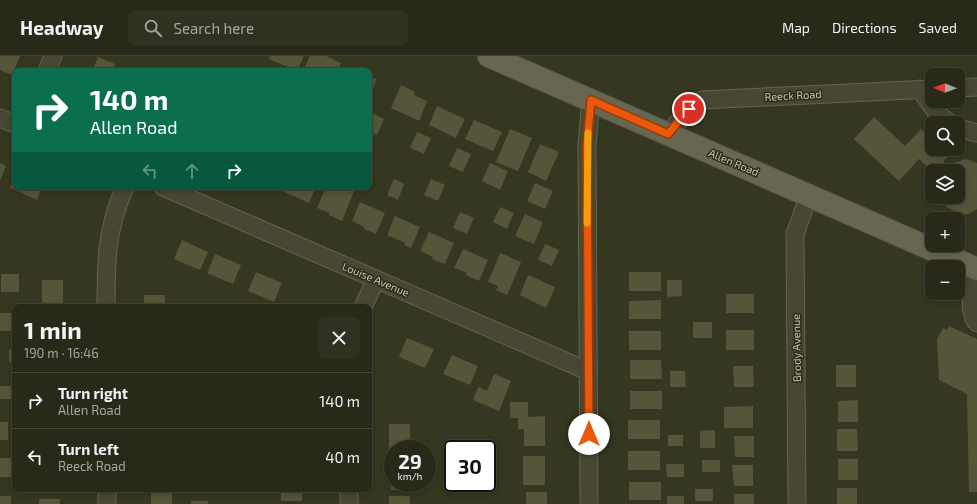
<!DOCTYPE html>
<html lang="en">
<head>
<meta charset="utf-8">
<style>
  body { margin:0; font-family:"Exo 2",sans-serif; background:#303121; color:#f1f3f6; height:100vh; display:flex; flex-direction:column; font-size:15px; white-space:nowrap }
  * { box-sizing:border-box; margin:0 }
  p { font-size:13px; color:#a5a6a2 }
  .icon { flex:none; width:22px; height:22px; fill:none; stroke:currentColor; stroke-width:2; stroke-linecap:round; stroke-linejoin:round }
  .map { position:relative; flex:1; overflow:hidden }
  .panel { position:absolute; left:12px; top:248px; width:360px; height:188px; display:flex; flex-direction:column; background:#282918; border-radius:8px; box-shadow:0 2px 6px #0003,0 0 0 1px #444537 }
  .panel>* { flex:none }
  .top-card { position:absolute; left:12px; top:12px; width:360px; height:122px; border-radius:8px; box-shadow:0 2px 6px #0003,0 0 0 1px #444537; background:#0b6e4f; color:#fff; overflow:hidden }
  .needle { width:26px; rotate:271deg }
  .buttons { position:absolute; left:925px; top:12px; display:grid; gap:8px }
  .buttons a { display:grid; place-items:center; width:40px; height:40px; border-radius:8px; background:#282918; box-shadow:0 2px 6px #0003,0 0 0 1px #444537; font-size:20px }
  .speed { position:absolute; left:384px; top:384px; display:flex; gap:8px; font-size:20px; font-weight:700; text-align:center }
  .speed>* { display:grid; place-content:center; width:52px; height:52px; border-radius:50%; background:#282918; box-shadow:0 2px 6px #0003,0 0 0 1px #444537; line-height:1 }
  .speed small { font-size:10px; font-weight:400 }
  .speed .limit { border:2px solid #111; border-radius:6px; background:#fff; color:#111 }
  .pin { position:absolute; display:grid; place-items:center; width:34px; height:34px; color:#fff; margin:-17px; border:2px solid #fff; border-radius:50%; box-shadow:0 1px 4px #0007 }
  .me { position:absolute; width:44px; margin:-22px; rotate:0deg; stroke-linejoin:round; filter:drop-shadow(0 0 3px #0008) }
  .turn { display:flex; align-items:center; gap:14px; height:84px; padding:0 12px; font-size:18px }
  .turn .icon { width:52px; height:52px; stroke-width:2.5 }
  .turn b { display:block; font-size:28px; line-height:34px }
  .lanes { display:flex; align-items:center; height:38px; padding:0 12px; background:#0003; justify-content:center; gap:20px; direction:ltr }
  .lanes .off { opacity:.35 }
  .round { display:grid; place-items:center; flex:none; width:42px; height:42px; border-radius:8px; background:#303121 }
  .head { display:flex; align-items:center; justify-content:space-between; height:68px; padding:0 12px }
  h1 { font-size:24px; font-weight:700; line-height:30px }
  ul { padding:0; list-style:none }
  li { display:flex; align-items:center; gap:12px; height:56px; padding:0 12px; border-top:1px solid #444537 }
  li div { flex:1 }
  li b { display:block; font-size:15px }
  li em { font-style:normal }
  header { display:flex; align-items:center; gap:24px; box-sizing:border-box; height:56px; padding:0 20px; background:#282918; border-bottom:1px solid #444537 }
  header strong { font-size:19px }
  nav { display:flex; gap:22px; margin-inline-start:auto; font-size:14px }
  .search { width:280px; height:36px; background:#303121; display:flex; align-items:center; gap:10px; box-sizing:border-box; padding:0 14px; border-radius:8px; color:#a5a6a2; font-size:15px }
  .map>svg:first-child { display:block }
  .building { fill:#545539 }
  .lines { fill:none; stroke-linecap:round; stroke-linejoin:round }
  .minor-casing { stroke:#646551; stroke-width:19 }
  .major-casing { stroke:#535440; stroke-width:24 }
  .minor { stroke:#474733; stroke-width:17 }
  .major { stroke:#676751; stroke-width:22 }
  .route-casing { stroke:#983908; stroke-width:10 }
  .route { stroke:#ea580c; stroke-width:7 }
  .slow { stroke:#f59e0b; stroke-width:7 }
  .labels { text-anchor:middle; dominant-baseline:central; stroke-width:3; stroke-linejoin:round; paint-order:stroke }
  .street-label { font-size:11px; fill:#c3c4ad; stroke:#2b2b19 }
</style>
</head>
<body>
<header>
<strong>Headway</strong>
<div class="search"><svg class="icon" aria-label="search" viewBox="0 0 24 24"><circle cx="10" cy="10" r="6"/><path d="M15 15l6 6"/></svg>Search here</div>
<nav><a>Map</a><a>Directions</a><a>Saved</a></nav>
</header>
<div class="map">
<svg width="977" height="448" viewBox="0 0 977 448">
  <rect width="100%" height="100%" fill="#363720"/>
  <!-- building -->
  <g class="building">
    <polygon points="0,0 20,0 12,19 0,14"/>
    <polygon points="270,0 304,0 297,15 269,3"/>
    <polygon points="310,0 326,0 341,7 337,15 303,15"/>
    <polygon points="98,1 115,8 112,15 92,15"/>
    <polygon points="369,20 377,23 369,42"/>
    <polygon points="401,29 415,36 414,39 427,45 419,65 391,52"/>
    <polygon points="437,50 465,63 456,82 429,69"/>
    <polygon points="370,56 384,63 377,79 369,75"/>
    <polygon points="874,61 905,90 921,73 932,83 932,93 947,93 949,95 947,96 949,98 943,106 947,109 966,103 977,107 977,153 969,158 962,158 948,152 944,148 940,141 958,141 958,115 943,115 937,109 932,115 919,103 899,125 854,83"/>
    <polygon points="474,64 502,76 493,95 465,83"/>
    <polygon points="510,73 532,82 518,115 496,106"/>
    <polygon points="417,76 431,82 424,98 410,92"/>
    <polygon points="540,88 559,96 546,125 528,116"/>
    <polygon points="457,92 471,98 463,116 449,110"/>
    <polygon points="0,107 6,110 0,125"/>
    <polygon points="490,107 508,115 500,134 482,125"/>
    <polygon points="15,122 15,131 42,131 37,144 10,132"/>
    <polygon points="394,123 404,128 398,144 387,139"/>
    <polygon points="431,123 445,129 438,145 424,139"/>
    <polygon points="535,127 553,135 545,153 527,145"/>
    <polygon points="284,131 316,131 309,147 282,135"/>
    <polygon points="326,131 344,131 354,135 342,165 329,159 330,157 317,152"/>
    <polygon points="360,146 385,157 376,178 364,173 364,171 352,165"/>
    <polygon points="500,151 514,157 507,173 493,166"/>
    <polygon points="460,156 474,162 467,178 453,172"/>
    <polygon points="525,158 543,166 534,188 515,180"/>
    <polygon points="395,160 420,171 411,192 404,189 405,187 387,179"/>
    <polygon points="429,176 454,187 445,208 432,203 433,201 420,195"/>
    <polygon points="182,184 208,196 200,214 174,203"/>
    <polygon points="545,188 559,194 552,210 538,204"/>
    <polygon points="463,193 488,204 479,225 466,219 467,217 454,212"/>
    <polygon points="500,197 521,206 507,239 496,234 498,230 488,226"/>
    <polygon points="215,198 241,209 233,228 207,217"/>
    <polygon points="256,216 282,227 274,246 248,235"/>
    <rect x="629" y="216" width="32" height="19"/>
    <rect x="1" y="218" width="18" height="18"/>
    <polygon points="528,219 555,231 546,252 520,239"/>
    <rect x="42" y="224" width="21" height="27"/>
    <polygon points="667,224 682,224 682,240 667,241"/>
    <rect x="726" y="238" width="28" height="19"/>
    <rect x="144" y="239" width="21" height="12"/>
    <polygon points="661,244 661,263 629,263 629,245"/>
    <rect x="0" y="257" width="15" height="18"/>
    <rect x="693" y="266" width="19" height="16"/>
    <polygon points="949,270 977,283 977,436 969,436 967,338 939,324 937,283 943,272 947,274"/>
    <rect x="726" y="274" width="28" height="20"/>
    <rect x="629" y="275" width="32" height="19"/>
    <polygon points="407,282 434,293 425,312 399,301"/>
    <rect x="9" y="293" width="6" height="13"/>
    <polygon points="452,299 478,310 470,329 443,318"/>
    <polygon points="630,304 661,304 662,323 630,323"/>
    <rect x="836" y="309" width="20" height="22"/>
    <polygon points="733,310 753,310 754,331 734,331"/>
    <polygon points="670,315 685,315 686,331 670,331"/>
    <polygon points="494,318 511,325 499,355 473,344 478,331 487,335"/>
    <rect x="0" y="330" width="12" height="13"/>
    <rect x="630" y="335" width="32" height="18"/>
    <polygon points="858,344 858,366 838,366 838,345"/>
    <polygon points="510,346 528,346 528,361 545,360 545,390 524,390 524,373 518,373 518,362 510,362"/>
    <polygon points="753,350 753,372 724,372 724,351"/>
    <rect x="628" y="364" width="32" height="19"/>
    <rect x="0" y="366" width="8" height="18"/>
    <polygon points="389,368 410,368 410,393 393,393 393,398 389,398"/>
    <polygon points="837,373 857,373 858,395 837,395"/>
    <polygon points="715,374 715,392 700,392 700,375"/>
    <rect x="668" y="379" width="15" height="11"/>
    <polygon points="734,380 754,380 754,401 735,401"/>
    <rect x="628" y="395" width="32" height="19"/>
    <rect x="523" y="400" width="22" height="29"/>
    <rect x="0" y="402" width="15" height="19"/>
    <rect x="838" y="403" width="20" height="21"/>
    <polygon points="391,404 393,404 393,427 412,427 412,434 391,434"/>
    <rect x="702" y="404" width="18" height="12"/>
    <polygon points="666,408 684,408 684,421 667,421"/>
    <polygon points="732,409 753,409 753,430 734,430"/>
    <rect x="629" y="426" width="32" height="18"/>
    <rect x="837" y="432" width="20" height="16"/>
    <rect x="40" y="433" width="21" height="3"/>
    <rect x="151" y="433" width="21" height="15"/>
    <rect x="281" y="433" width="21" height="12"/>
    <rect x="695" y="433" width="18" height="12"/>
    <rect x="526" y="436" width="21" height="12"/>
    <rect x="734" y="438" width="20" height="10"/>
    <rect x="0" y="440" width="11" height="8"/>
    <rect x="389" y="440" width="21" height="8"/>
    <rect x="667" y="440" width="17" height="8"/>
    <rect x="39" y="443" width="21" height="5"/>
    <rect x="191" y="445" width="17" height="3"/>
  </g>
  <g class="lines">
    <defs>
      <g id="minor">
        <polyline points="47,15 53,0"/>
        <polyline points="958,32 977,31"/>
        <polyline points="920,33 936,56 949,67"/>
        <polyline points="0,62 15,68"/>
        <polyline points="958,72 977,77"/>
        <polyline points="668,78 689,53 702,44 932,33"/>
        <polyline points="163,131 588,315"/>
        <path d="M974,212C973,226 967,258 977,267"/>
        <path d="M106,251C106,206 106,173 125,131"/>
        <polyline points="363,251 376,223"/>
        <polyline points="107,433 107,448"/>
        <polyline points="349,433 349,448"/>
        <polyline points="589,448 587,88 591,44"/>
        <polyline points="797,448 795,178 809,139"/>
      </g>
      <polyline id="major" points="489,0 977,213"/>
    </defs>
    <!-- minor casing -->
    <use href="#minor" class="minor-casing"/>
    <!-- major casing -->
    <use href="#major" class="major-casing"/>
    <!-- minor -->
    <use href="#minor" class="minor"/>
    <!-- major -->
    <use href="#major" class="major"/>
  </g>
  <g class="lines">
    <defs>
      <polyline id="route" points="589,378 587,88 591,44 668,78 689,53"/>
    </defs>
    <!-- route casing -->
    <use href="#route" class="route-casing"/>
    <!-- route -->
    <use href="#route" class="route"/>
    <!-- slow -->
    <polyline class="slow" points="587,167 588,77"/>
  </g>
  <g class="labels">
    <!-- street labels -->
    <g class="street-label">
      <text transform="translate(793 39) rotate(-3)">Reeck Road</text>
      <text transform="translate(734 106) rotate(23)">Allen Road</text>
      <text transform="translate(376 223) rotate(23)">Louise Avenue</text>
      <text transform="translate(796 292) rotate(-91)">Brody Avenue</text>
    </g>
  </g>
</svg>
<div class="buttons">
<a><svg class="needle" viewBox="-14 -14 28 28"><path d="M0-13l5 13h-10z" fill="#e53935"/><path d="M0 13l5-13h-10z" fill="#a5a6a2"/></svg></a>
<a><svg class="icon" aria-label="search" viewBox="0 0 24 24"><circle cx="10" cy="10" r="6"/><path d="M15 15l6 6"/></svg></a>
<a><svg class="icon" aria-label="layers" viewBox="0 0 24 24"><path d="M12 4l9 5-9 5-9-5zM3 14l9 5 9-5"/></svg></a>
<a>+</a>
<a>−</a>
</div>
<div class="speed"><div>29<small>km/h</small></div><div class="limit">30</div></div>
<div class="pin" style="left:689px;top:53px;background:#d93025"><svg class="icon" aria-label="arrive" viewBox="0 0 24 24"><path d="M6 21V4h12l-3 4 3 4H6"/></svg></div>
<svg class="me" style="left:589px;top:378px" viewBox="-20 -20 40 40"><circle r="19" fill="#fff"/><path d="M0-13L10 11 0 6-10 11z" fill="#ea580c"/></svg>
<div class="top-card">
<div class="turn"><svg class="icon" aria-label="right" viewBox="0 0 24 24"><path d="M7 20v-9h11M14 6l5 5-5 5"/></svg><div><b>140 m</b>Allen Road</div></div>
<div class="lanes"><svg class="icon off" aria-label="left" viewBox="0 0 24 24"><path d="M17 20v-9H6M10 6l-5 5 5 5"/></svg><svg class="icon off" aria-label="ahead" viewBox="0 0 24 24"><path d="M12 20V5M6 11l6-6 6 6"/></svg><svg class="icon" aria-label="right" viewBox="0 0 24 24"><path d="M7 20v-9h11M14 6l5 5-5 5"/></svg></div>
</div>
<section class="panel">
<div class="head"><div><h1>1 min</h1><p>190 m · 16:46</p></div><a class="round"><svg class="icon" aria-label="close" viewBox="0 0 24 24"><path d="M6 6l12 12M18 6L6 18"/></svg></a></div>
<ul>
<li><svg class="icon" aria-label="right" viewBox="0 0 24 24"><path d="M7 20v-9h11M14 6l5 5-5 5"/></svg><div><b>Turn right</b><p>Allen Road</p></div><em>140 m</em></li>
<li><svg class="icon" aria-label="left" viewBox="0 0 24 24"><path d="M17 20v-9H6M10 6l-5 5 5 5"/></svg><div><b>Turn left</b><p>Reeck Road</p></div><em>40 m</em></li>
</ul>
</section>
</div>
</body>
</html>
